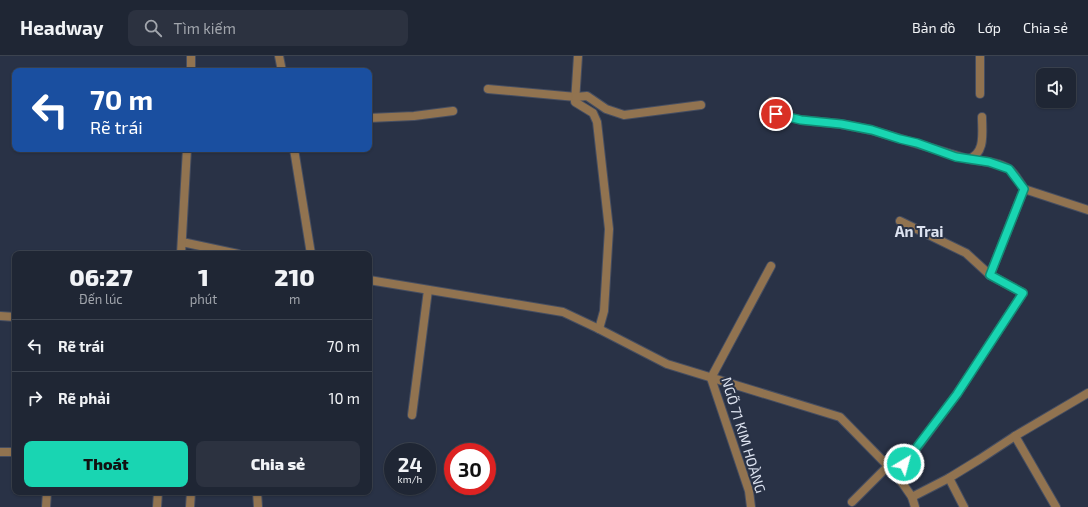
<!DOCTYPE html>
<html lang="vi">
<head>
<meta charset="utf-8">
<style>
  body { margin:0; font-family:"Exo 2",sans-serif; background:#2c3240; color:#f1f3f6; height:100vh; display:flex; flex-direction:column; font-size:15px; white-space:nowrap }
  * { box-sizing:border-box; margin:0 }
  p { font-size:13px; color:#a1a5ac }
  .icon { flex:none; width:22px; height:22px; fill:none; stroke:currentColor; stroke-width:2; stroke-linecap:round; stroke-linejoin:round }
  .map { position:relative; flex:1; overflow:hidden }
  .details { position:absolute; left:12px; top:195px; width:360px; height:244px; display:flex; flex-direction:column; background:#1f2634; border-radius:8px; box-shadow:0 1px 3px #0004,0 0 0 1px #3c434f }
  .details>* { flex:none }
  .hud { position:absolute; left:12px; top:12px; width:360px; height:84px; border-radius:8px; box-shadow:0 1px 3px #0004,0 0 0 1px #3c434f; background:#1a4fa0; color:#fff; overflow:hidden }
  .buttons { position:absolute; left:1036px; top:12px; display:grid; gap:8px }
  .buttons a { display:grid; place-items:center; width:40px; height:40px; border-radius:8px; background:#1f2634; box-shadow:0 1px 3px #0004,0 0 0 1px #3c434f; font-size:20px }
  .speed { position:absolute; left:384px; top:387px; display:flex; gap:8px; font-size:20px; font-weight:700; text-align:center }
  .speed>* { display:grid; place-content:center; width:52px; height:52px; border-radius:50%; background:#1f2634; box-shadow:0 1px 3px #0004,0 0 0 1px #3c434f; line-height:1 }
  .speed small { font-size:10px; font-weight:400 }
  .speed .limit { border:6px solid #d22; background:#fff; color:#111 }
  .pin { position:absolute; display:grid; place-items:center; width:34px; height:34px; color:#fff; margin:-17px; border:2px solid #fff; border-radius:50%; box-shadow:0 1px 4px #0007 }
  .me { position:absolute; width:44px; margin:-22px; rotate:37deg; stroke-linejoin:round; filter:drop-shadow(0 0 3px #0008) }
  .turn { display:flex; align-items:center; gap:14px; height:84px; padding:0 12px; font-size:18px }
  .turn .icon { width:52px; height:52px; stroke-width:2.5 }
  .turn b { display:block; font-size:28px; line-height:34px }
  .eta { display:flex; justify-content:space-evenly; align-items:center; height:68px; text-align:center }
  .eta b { font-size:24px; font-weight:800; line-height:28px }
  .cta { display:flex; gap:8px; margin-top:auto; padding:8px 12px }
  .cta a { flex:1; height:46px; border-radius:8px; background:#19d5b2; color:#111; font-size:16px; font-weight:800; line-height:46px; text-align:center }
  .cta a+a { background:#2c3240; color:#f1f3f6 }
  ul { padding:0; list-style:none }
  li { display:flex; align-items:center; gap:12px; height:52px; padding:0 12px; border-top:1px solid #3c434f }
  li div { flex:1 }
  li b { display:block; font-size:15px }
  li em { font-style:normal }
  header { display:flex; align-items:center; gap:24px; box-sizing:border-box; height:56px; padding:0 20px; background:#1f2634; border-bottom:1px solid #3c434f }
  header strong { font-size:19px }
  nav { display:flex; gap:22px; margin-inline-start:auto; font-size:14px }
  .search { width:280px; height:36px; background:#2c3240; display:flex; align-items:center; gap:10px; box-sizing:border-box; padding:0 14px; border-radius:8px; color:#a1a5ac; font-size:15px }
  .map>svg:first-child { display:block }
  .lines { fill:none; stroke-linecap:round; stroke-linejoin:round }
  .service-casing { stroke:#464e61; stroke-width:10 }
  .minor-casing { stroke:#464e61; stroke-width:10 }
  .service { stroke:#917350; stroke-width:8 }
  .minor { stroke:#917350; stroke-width:8 }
  .route-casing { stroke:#108a74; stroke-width:10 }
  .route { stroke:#19d5b2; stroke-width:7 }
  .labels { text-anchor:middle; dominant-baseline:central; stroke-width:4; stroke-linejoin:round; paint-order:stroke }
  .street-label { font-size:14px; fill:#dde3f0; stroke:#293246 }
  .neighbourhood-label { font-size:15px; font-weight:bold; fill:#dde3f0; stroke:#293246 }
</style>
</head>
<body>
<header>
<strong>Headway</strong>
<div class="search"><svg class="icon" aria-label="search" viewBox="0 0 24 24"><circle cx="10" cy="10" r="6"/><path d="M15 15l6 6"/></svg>Tìm kiếm</div>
<nav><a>Bản đồ</a><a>Lớp</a><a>Chia sẻ</a></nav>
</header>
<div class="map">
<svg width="1088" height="451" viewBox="0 0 1088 451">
  <rect width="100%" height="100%" fill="#293246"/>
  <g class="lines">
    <defs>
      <g id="service">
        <polyline points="488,33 576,41"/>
        <polyline points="980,38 980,0"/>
      </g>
      <g id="minor">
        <polyline points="279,0 282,15"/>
        <polyline points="578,0 575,46 593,57 597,66 609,173 604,255 599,273"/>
        <polyline points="191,15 191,0"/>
        <polyline points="576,41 587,40 606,53 624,59 701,49"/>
        <path d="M772,45L775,58L801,64L841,68L871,74L968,103C986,98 982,76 982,61"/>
        <polyline points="369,62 414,60 453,55"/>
        <polyline points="294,93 311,198"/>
        <path d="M968,103C979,105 999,106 1009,113C1015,117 1020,127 1024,133"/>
        <polyline points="182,186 238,198"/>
        <polyline points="181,198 187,93"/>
        <polyline points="990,219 1024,133 1088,154"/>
        <polyline points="369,224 563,256 599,273 667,308 840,361 888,410 903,428 912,441 949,422 980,403 1015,380 1088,337"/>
        <polyline points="0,260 15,261"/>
        <polyline points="412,359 428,234"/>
        <polyline points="1015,380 1056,451"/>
        <polyline points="0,396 15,396"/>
        <polyline points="896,420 957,338 1023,237 990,219 966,197 900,165"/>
        <polyline points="949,422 964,451"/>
        <polyline points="257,436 258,451"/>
        <polyline points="912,441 915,451"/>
        <polyline points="852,446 888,410"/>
        <polyline points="46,451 47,436"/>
        <polyline points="157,451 158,436"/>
        <polyline points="190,451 191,436"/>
        <polyline points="751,451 749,435 711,322 771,210"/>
      </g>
    </defs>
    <!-- service casing -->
    <use href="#service" class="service-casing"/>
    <!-- minor casing -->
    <use href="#minor" class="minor-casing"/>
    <!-- service -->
    <use href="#service" class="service"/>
    <!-- minor -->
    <use href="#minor" class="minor"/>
  </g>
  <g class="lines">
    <defs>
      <polyline id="route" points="776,58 801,64 841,68 872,74 900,83 917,87 956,101 989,106 1009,113 1024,133 990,219 1023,237 957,338 904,408"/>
    </defs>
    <!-- route casing -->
    <use href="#route" class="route-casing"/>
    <!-- route -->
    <use href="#route" class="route"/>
  </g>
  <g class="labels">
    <!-- street labels -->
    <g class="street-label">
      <text transform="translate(744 379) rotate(73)">NGÕ 71 KIM HOÀNG</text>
    </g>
    <!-- neighbourhood labels -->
    <g class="neighbourhood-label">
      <text x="919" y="175">An Trai</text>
    </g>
  </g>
</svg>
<div class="buttons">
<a><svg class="icon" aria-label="sound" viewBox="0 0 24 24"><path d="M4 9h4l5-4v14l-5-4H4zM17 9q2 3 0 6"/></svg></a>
</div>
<div class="speed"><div>24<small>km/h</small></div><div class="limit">30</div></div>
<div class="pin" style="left:776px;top:58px;background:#d93025"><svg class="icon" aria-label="arrive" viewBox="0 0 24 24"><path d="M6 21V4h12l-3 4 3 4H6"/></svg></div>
<svg class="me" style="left:904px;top:408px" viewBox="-20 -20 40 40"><circle r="17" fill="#19d5b2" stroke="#fff" stroke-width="3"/><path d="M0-11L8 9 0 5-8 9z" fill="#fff"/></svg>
<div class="hud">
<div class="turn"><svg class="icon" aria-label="left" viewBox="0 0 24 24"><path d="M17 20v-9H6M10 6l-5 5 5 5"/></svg><div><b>70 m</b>Rẽ trái</div></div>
</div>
<section class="details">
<div class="eta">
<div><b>06:27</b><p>Đến lúc</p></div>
<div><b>1</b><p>phút</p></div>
<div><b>210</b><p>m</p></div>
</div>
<ul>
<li><svg class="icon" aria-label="left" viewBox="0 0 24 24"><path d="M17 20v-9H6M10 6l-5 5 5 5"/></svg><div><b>Rẽ trái</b></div><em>70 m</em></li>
<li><svg class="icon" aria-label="right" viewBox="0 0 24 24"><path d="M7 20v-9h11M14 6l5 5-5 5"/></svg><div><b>Rẽ phải</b></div><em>10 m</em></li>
</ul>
<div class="cta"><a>Thoát</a><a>Chia sẻ</a></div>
</section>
</div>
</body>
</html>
